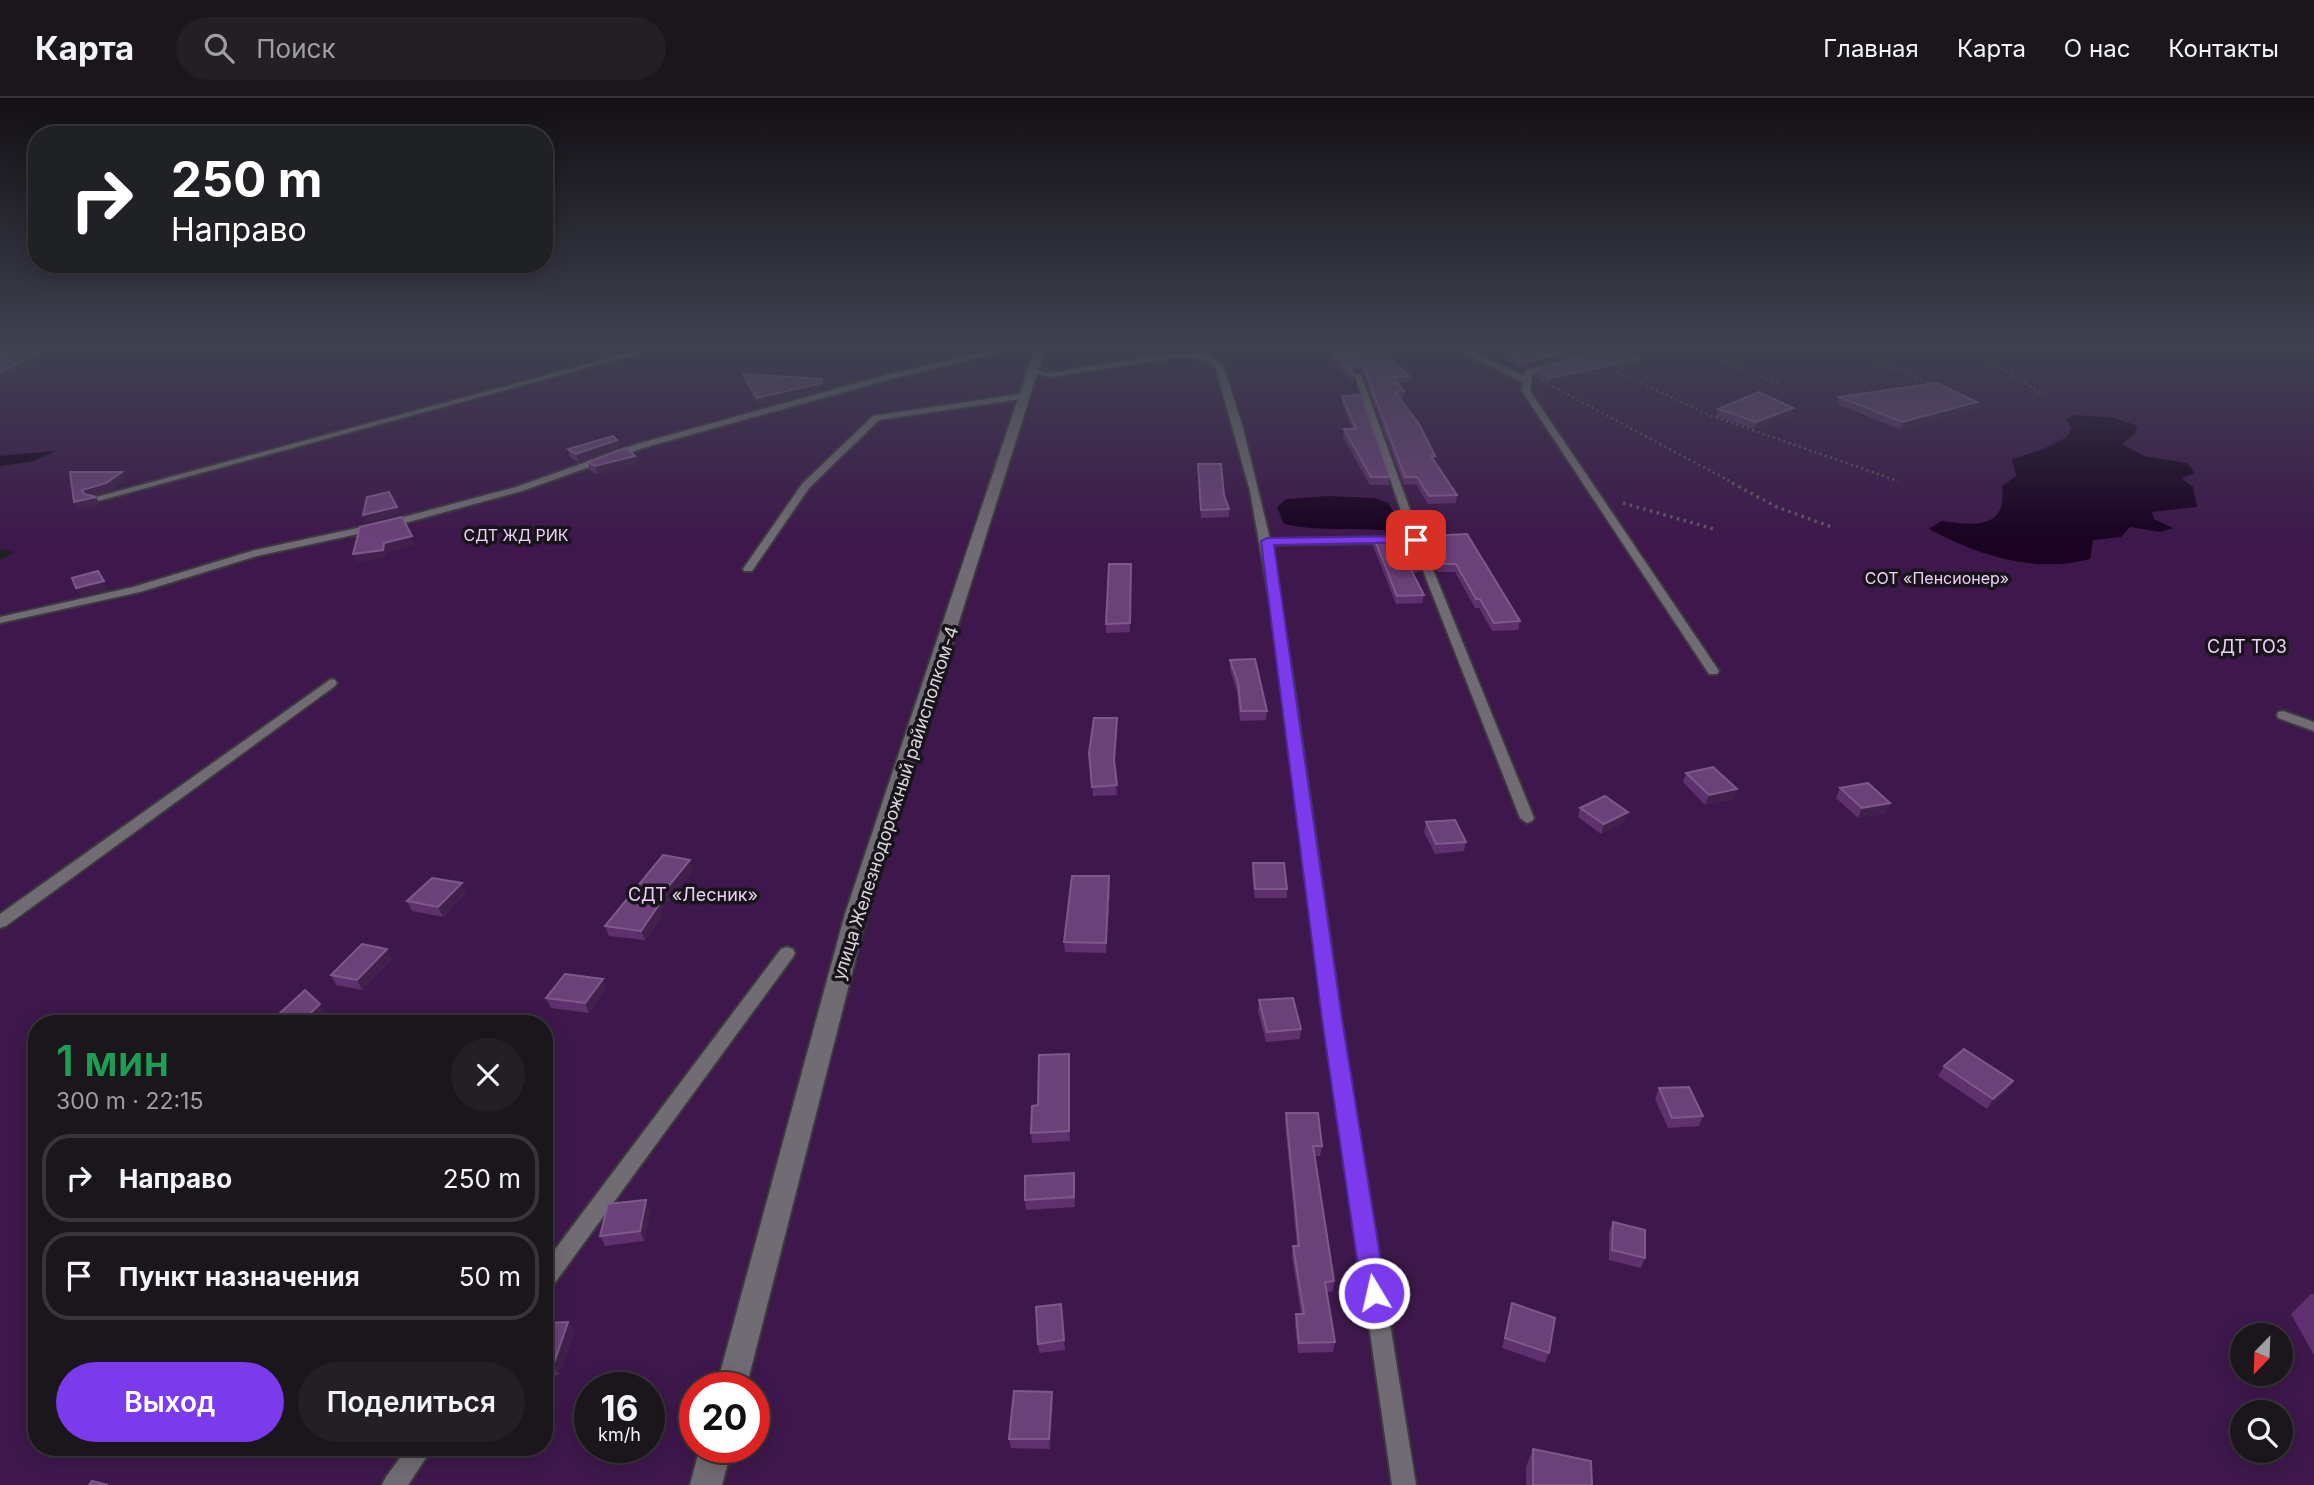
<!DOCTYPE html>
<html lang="ru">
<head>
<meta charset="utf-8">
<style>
  body { margin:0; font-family:Inter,sans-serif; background:#231f24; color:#f1f3f6; height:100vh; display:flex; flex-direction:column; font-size:26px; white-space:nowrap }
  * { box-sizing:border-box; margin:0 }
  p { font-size:23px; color:#9f9fa3 }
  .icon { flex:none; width:38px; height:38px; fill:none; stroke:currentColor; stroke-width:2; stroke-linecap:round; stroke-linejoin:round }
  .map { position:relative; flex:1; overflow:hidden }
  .sheet { position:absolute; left:28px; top:917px; width:525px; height:441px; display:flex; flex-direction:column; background:#1a161b; border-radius:28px; box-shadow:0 4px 18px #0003,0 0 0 2px #38353a }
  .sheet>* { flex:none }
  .top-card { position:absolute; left:28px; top:28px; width:525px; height:147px; border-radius:28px; box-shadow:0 4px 18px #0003,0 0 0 2px #38353a; background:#202124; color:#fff; overflow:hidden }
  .needle { width:46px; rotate:203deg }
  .fabs { position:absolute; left:2230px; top:1225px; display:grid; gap:14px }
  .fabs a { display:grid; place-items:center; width:63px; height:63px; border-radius:50%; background:#1a161b; box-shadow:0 4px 18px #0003,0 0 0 2px #38353a; font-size:35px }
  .speed { position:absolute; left:574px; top:1274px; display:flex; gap:14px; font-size:35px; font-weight:700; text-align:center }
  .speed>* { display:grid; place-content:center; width:91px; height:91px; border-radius:50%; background:#1a161b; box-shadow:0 4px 18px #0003,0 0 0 2px #38353a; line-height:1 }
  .speed small { font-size:18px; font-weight:400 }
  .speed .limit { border:10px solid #d22; background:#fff; color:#111 }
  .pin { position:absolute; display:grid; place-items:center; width:60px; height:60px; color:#fff; margin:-30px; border-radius:14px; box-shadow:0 4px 10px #0006 }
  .me { position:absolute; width:77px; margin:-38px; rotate:351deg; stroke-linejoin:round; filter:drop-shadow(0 0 5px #0008) }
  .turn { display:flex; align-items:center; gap:24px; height:147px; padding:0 28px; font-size:32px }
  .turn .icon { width:91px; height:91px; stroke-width:2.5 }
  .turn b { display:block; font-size:49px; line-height:60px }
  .round { display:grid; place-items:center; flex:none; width:74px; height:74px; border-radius:37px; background:#231f24 }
  .head { display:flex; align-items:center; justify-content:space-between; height:119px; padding:0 28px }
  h1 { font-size:42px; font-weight:600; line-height:52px; color:#1e9e55 }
  .cta { display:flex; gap:14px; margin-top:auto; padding:14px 28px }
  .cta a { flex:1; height:80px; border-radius:42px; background:#7c3aed; color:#fff; font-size:28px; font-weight:600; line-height:80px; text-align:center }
  .cta a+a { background:#231f24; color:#f1f3f6 }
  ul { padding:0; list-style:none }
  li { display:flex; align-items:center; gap:21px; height:88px; margin:0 14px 10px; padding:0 14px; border:4px solid #38353a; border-radius:28px }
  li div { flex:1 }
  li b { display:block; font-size:26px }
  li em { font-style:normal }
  header { display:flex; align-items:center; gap:42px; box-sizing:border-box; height:98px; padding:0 35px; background:#1a161b; border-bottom:2px solid #38353a }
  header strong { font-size:33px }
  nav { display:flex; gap:38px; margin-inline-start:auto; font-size:24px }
  .search { width:490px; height:63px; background:#231f24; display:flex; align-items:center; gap:18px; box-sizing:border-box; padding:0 24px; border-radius:38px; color:#9f9fa3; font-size:26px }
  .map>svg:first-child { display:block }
  .green { fill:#3e184c; fill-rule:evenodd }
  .water { fill:#1a0222 }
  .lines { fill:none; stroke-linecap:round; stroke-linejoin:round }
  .service-casing { stroke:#3d393e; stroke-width:4 }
  .minor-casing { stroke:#3d393e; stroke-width:4 }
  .path-far1 { stroke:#5e5a60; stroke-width:2.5; stroke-dasharray:2 3.5; stroke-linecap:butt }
  .path { stroke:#5e5a60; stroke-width:3.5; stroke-dasharray:2.5 4.5; stroke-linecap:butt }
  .service { fill:#716b74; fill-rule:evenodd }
  .minor { fill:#716b74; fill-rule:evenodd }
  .wall { fill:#5e306e }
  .shaded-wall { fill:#41214c }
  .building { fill:#6b417a; stroke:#7d5989; stroke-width:2 }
  .route { fill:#7c3aed; stroke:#51269a; stroke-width:2 }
  .labels { text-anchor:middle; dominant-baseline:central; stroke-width:7; stroke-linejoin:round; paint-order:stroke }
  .far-park-label { font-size:16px; fill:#ecd0f7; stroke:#19141b }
  .park-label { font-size:18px; fill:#ecd0f7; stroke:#19141b }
  .street-label { font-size:18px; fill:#d9d6db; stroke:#19141b }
</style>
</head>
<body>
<header>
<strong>Карта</strong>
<div class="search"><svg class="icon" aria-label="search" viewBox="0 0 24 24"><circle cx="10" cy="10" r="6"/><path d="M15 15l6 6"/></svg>Поиск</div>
<nav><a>Главная</a><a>Карта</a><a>О нас</a><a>Контакты</a></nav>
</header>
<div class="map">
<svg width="2314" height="1387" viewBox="0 0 2314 1387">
  <rect width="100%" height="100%" fill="#221e24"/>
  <!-- green -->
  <path class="green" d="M0,247H2314V1387H0V462L15,454L0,451V368L34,363L53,354L0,358ZM37,926H544V1349H37ZM2242,1237H2280V1276H2242ZM590,1290H649V1349H590ZM695,1290H754V1349H695ZM2242,1314H2280V1353H2242Z"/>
  <!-- water -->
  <g class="water">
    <path d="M2075,317L2114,320L2138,328L2134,337L2122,346L2144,358L2187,365L2195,375L2181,380L2193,389L2197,409L2152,414L2154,421L2173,430L2160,434L2130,429L2121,439L2093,442L2090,461C2036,476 1977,457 1929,431L1941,423C1972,427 2008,433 2002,388L2016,378L2012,361L2041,352L2067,339L2071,330L2066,321Z"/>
    <polygon points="55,353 34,363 0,368 0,358"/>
    <path d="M1328,398L1374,400L1388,405L1400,424L1392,433C1356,429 1320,434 1284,426L1277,409L1286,401Z"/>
  </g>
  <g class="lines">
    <defs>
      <g id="service">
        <polygon points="658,247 670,247 98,403 89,401"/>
        <polygon points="1015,247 1028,247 891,281 643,350 522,393 390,429 257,458 140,494 0,525 0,519 133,489 255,452 385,424 516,389 637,346 886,277"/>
        <polygon points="1447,247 1457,247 1524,278 1525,273 1555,266 1555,270 1532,276 1530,293 1719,573 1717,576 1709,576 1707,573 1522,293 1523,284"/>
        <polygon points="1180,255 1208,257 1223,267 1243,330 1270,441 1392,439 1397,442 1392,445 1271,447 1294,587 1343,934 1416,1387 1392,1387 1316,859 1273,522 1250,393 1215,268 1203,261 1180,259 1049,279 1029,274 1033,272 1049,275"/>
        <polygon points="1354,275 1361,277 1421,442 1534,720 1532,723 1527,725 1520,720 1411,442"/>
        <polygon points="1026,295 1030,298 1029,300 879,322 809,390 752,473 744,473 743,471 802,386 873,318"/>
        <polygon points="331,581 335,582 337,585 335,588 6,828 0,830 0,816"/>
        <polygon points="2283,613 2314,624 2314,633 2278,620 2277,617 2278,614"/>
        <polygon points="787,849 793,851 795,855 793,859 551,1190 544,1192 544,1166 781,851"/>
        <polygon points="408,1349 433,1349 408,1387 382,1387 386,1379"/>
      </g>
      <g id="minor">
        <polygon points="1036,247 1046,247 867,816 746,1290 716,1290 845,816"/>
        <polygon points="700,1349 732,1349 722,1387 690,1387"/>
      </g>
    </defs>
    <!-- service casing -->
    <use href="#service" class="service-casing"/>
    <!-- minor casing -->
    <use href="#minor" class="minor-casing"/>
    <!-- path-far1 -->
    <g class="path-far1">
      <polyline points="1685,247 1782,287"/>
      <polyline points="1839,247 1935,288"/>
      <polyline points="1964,247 2044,297"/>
      <polyline points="1611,271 1709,317 1898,383"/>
      <polyline points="1548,286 1735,386"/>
    </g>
    <!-- path -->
    <g class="path">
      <polyline points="1732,385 1777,409 1832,429"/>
      <polyline points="1623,405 1714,431"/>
    </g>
    <!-- service -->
    <use href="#service" class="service"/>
    <!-- minor -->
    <use href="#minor" class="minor"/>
  </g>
  <!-- wall -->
  <g class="wall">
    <polygon points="1535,247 1607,247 1523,272 1500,260 1502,253 1537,248"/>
    <polygon points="1617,247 1684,247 1633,258 1639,268 1548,287 1534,278 1536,271"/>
    <polygon points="1333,256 1409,278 1408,285 1398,285 1404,293 1403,300 1400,300 1435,358 1434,363 1457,397 1456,405 1428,406 1416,386 1404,387 1362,274 1353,275 1353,286 1333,263"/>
    <polygon points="743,276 823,292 758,307 745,283"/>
    <polygon points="1342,298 1390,379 1389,387 1370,387 1343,339 1344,331 1352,331 1342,305"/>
    <polygon points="1839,299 1977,304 1974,311 1900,331 1837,306"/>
    <polygon points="1718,311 1790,318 1754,331 1716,318"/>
    <polygon points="617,342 619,349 578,364 570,359 568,351"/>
    <polygon points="588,364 637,366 597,376 590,372"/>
    <polygon points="1198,366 1224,397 1229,411 1229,419 1201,420"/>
    <polygon points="1427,438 1520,523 1518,532 1492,533 1479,510 1475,510 1455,474 1437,474 1425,446"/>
    <polygon points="1374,440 1422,466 1421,474 1413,475 1424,497 1422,505 1396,506 1373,448"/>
    <polygon points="1131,466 1130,534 1106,535 1106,526"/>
    <polygon points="1230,562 1267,613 1266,622 1240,623 1237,594 1230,571"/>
    <polygon points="1117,629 1114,667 1117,697 1093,698 1089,655"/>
    <polygon points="1686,675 1734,701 1705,707 1683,684"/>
    <polygon points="1840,690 1890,705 1885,715 1858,720 1836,700"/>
    <polygon points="1580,710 1626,723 1601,736 1578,719"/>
    <polygon points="1426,724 1466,744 1464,753 1435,756 1424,734"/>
    <polygon points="1253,765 1287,791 1287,800 1255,800 1252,775"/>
    <polygon points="693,772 660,813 661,818 645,842 609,838 605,828"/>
    <polygon points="1110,788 1106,855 1065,854 1064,844"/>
    <polygon points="466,795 443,819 412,813 407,803"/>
    <polygon points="392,861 362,892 336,887 331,877"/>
    <polygon points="606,891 589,915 551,910 546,900"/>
    <polygon points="1259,902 1301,931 1300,941 1266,944 1258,913"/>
    <polygon points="1070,966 1070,1043 1032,1045 1031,1035 1038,1007"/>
    <polygon points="1944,968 2013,983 2007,993 1987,1011 1938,978"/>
    <polygon points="1659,990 1703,1018 1699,1028 1668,1030 1655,1001"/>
    <polygon points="1286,1015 1322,1048 1320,1058 1315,1058 1334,1183 1333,1193 1327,1194 1335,1244 1333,1254 1298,1255 1295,1226 1296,1216 1301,1216 1292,1158 1293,1148 1297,1148 1285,1025"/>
    <polygon points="1074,1075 1075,1109 1026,1112 1025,1102"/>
    <polygon points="646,1102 650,1112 644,1143 605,1148 600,1138"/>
    <polygon points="1613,1124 1645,1160 1641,1170 1609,1162 1609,1134"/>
    <polygon points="2311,1196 2314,1196 2314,1257 2291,1216"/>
    <polygon points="1512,1205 1549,1255 1545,1265 1502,1250"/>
    <polygon points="1036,1209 1064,1242 1065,1252 1039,1255"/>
    <polygon points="568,1224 574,1234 559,1277 544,1278 544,1225"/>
    <polygon points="1053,1303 1050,1351 1011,1350 1009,1341"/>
    <polygon points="1533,1351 1592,1387 1526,1387 1526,1369"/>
  </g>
  <!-- shaded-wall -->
  <g class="shaded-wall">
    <polygon points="0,247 16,247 0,256"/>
    <polygon points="51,247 66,247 0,285 0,275"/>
    <polygon points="1586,247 1607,247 1523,272 1524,265"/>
    <polygon points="1655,247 1684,247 1623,260 1624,254"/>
    <polygon points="1640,261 1639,268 1548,287 1550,280"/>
    <polygon points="1363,267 1362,274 1351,276 1351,269"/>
    <polygon points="822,281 823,292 758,307 757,300"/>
    <polygon points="1977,304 1974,311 1900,331 1902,324"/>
    <polygon points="1793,310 1790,318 1754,331 1756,324"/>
    <polygon points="617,342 619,349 578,364 576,356"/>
    <polygon points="635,358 637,366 597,376 595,368"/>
    <polygon points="122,374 126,382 110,393 87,400 82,392"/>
    <polygon points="96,399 100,407 78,412 74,404"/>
    <polygon points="397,409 400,417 366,425 363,417"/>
    <polygon points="412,438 415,447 387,454 386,460 357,464 353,456 384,445"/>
    <polygon points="98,473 108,492 81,498 76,490"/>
    <polygon points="1737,691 1734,701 1705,707 1709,697"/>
    <polygon points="1890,705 1885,715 1858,720 1862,710"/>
    <polygon points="1628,714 1626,723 1601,736 1604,726"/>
    <polygon points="690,762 693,772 660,813 661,818 645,842 641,833 653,807"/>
    <polygon points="1109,778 1110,788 1106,855 1106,845"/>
    <polygon points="462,785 466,795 443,819 438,809"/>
    <polygon points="387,851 392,861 362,892 357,882"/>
    <polygon points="603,881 606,891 589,915 585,905"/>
    <polygon points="320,906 331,926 299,926"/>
    <polygon points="1069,956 1070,966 1070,1043 1069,1033"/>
    <polygon points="2013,983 2007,993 1987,1011 1993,1001"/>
    <polygon points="646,1102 650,1112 644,1143 640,1133"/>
    <polygon points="568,1224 574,1234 559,1277 553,1268"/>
    <polygon points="1052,1294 1053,1303 1050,1351 1049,1341"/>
  </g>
  <!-- building -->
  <g class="building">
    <polygon points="20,247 51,247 0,275 0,258"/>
    <polygon points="1543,247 1586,247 1524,265 1502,253"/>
    <polygon points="1617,247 1655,247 1624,254 1640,261 1550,280 1536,271"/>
    <polygon points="1383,253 1409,278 1393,279 1404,293 1395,294 1419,326 1435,358 1431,358 1457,397 1429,398 1417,379 1405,379 1363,267 1351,269 1354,279 1333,256"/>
    <polygon points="743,276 822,281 822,285 757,300"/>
    <polygon points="1936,285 1977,304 1902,324 1839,299"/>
    <polygon points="1759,294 1793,310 1756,324 1718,311"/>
    <polygon points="1361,297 1390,379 1371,379 1344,331 1356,331 1342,298"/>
    <polygon points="613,338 617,342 576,356 568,351"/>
    <polygon points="626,350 635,358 595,368 588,364"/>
    <polygon points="1198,366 1221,366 1224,397 1229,411 1201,412"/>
    <polygon points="70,374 122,374 106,385 82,392 84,396 96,399 74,404"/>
    <polygon points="389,394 397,409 363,417 367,399"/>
    <polygon points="402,419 412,438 384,445 383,452 353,456 360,429"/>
    <polygon points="1467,436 1520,523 1494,525 1480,501 1476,501 1456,466 1438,466 1427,438"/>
    <polygon points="1411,439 1422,466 1408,466 1424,497 1397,498 1374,440"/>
    <polygon points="1109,466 1131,466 1130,525 1106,526"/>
    <polygon points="98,473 104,483 76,490 72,480"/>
    <polygon points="1255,561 1267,613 1241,613 1238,585 1230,562"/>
    <polygon points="1094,620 1117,620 1114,662 1117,687 1092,689 1089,655"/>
    <polygon points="1713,669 1737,691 1709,697 1686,675"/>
    <polygon points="1868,685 1890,705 1862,710 1840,690"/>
    <polygon points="1605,698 1628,714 1604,726 1580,710"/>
    <polygon points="1455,722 1466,744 1436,746 1426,724"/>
    <polygon points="663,757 690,762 653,807 658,808 641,833 605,828"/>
    <polygon points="1253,765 1284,765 1287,791 1255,791"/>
    <polygon points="1072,778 1109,778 1106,845 1064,844"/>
    <polygon points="432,780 462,785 438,809 407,803"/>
    <polygon points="362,846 387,851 357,882 331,877"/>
    <polygon points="565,876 603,881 585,905 546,900"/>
    <polygon points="305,892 320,906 299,926 268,926"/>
    <polygon points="1293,900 1301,931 1267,934 1259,902"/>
    <polygon points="1964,951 2013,983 1993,1001 1944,968"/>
    <polygon points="1069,956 1069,1033 1031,1035 1032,1008 1038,1007 1039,957"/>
    <polygon points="1689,989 1703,1018 1672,1020 1659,990"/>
    <polygon points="1286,1015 1318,1015 1322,1048 1313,1048 1334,1183 1325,1184 1335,1244 1299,1245 1296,1216 1304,1216 1293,1148 1299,1148"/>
    <polygon points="1074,1075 1074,1099 1025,1102 1025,1078"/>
    <polygon points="646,1102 640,1133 600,1138 608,1106"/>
    <polygon points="1613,1124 1645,1132 1645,1160 1612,1152"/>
    <polygon points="1512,1205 1555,1220 1549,1255 1505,1240"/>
    <polygon points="1061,1206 1064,1242 1038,1246 1036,1209"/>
    <polygon points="568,1224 553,1268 544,1268 544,1225"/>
    <polygon points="1014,1293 1052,1294 1049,1341 1009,1341"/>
    <polygon points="1533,1351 1591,1363 1592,1387 1533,1387"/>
    <polygon points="92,1383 108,1387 89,1387"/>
  </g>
  <!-- sky -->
  <linearGradient id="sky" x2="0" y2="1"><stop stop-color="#131014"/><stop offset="0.56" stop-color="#3e4150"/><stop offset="1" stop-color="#3e4150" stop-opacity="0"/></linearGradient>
  <rect width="2314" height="441" fill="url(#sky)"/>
  <!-- route -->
  <polygon class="route" points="1416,438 1422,442 1420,444 1274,447 1342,921 1386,1195 1383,1203 1374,1206 1366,1203 1362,1195 1322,921 1261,443 1267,440"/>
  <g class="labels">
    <!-- far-park labels -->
    <g class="far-park-label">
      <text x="516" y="437">СДТ ЖД РИК</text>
      <text x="1937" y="480">СОТ «Пенсионер»</text>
    </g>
    <!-- park labels -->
    <g class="park-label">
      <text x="2247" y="548">СДТ ТОЗ</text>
      <text x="693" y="796">СДТ «Лесник»</text>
    </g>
    <!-- street labels -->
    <g class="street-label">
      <text transform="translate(895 705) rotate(-72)">улица Железнодорожный райисполком-4</text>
    </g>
  </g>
</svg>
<div class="fabs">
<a><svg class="needle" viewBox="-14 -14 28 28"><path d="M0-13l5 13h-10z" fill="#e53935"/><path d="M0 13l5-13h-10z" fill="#9f9fa3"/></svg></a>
<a><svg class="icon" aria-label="search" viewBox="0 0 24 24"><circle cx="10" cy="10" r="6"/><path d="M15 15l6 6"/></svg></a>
</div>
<div class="speed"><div>16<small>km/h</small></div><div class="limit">20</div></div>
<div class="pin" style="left:1416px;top:442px;background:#d93025"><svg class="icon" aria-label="arrive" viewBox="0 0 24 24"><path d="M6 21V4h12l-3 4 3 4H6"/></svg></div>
<svg class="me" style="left:1374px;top:1195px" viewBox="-20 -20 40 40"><circle r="17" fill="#7c3aed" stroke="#fff" stroke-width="3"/><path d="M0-11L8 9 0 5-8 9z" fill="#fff"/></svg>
<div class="top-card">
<div class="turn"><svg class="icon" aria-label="right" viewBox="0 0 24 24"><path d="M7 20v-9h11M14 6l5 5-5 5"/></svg><div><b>250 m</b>Направо</div></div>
</div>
<section class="sheet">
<div class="head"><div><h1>1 мин</h1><p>300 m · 22:15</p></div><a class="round"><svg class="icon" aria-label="close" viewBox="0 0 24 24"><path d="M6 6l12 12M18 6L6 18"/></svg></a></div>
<ul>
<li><svg class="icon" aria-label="right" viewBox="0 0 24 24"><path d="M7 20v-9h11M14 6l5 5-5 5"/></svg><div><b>Направо</b></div><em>250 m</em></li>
<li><svg class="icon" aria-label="arrive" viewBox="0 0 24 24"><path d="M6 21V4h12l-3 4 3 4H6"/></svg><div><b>Пункт назначения</b></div><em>50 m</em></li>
</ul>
<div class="cta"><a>Выход</a><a>Поделиться</a></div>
</section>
</div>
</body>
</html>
